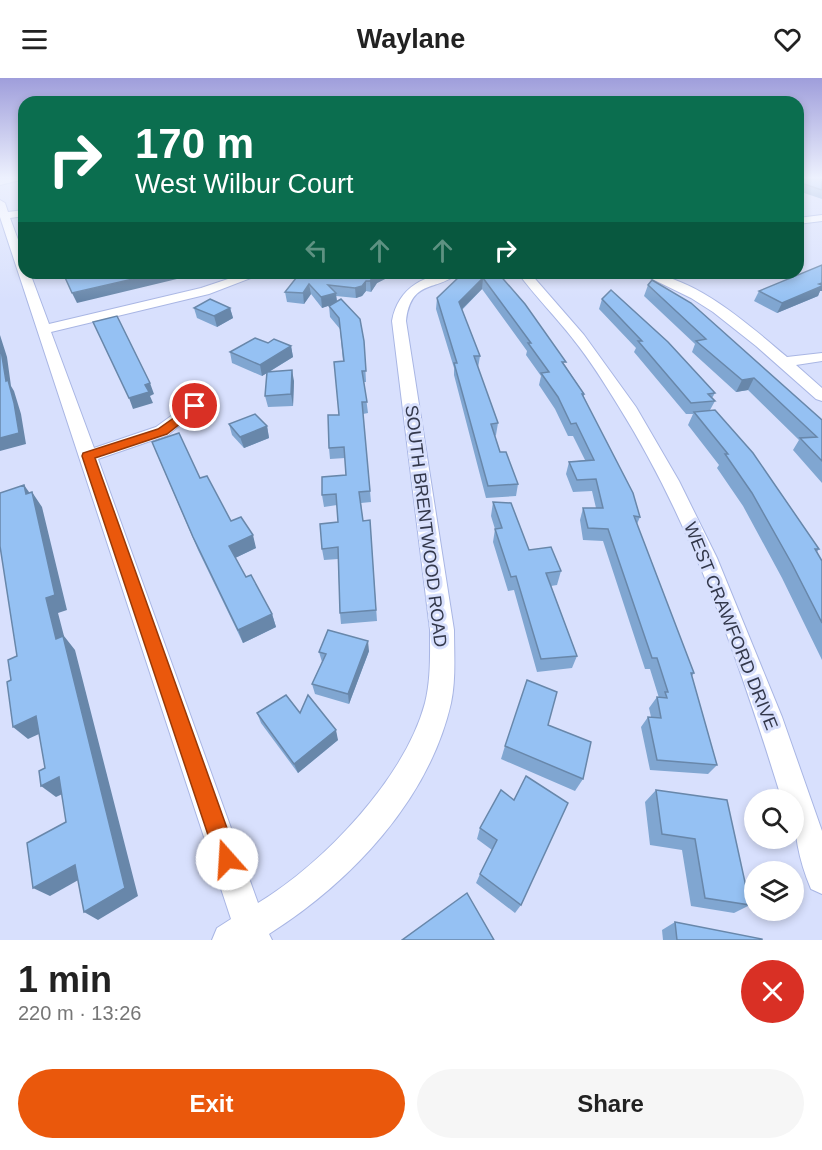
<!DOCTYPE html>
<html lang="en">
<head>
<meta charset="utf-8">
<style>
  body { margin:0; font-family:Helvetica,sans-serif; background:#f6f6f6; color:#222; height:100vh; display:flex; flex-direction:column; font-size:22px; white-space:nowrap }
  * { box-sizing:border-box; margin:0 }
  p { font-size:20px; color:#767676 }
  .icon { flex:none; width:33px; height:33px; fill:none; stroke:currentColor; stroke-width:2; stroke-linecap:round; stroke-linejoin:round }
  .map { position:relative; height:862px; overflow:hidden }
  .sheet { display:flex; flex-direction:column; background:#fff; flex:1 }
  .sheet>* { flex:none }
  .banner { position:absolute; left:18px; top:18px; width:786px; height:183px; border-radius:18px; box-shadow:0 3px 9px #0003; background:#0b6e4f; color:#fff; overflow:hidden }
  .controls { position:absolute; left:744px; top:711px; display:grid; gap:12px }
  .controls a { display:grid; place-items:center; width:60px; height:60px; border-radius:50%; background:#fff; box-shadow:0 3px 9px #0003; font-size:30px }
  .pin { position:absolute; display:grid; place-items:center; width:51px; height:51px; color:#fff; margin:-26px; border:3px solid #fff; border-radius:50%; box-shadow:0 2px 6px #0007 }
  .me { position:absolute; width:66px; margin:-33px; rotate:341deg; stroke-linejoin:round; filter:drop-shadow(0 0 4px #0008) }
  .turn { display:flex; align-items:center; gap:21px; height:126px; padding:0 18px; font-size:27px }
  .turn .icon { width:78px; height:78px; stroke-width:2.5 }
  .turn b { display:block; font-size:42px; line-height:51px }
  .lanes { display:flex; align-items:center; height:57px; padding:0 18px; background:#0003; justify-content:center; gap:30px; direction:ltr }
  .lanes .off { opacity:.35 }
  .round { display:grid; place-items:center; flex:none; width:63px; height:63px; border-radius:32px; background:#f6f6f6 }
  .overview { display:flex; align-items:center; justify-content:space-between; height:102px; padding:0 18px }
  h1 { font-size:36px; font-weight:700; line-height:45px }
  .action { display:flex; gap:12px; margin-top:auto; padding:12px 18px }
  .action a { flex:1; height:69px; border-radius:36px; background:#ea580c; color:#fff; font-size:24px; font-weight:700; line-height:69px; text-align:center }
  .action a+a { background:#f6f6f6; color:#222 }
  header { display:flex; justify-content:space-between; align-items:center; height:78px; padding:0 18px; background:#fff; font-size:27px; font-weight:700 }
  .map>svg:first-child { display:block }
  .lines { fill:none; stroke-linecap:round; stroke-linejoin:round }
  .street-casing { stroke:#a9b6e4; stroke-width:2 }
  .street { fill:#fff; fill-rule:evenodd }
  .wall { fill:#80a6d1 }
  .shaded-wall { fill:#6887aa }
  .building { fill:#95c1f3; stroke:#6887aa; stroke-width:1.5 }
  .route { fill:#ea580c; stroke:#983908; stroke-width:1.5 }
  .labels { text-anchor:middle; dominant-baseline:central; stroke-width:6; stroke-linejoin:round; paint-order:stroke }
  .street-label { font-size:18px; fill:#33384b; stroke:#d8e0fd }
</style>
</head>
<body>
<header><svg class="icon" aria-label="menu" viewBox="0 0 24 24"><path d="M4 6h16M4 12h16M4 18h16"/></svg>Waylane<svg class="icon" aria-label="heart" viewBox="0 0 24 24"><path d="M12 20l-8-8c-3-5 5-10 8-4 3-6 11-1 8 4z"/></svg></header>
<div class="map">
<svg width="822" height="862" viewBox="0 0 822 862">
  <rect width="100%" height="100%" fill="#d8e0fd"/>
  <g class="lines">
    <defs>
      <g id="street">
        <polygon points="0,101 24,101 0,107"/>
        <path d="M0,122L5,125L8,134L24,132V138L10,140L24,178V195H30L49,246L201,210L246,195H264L209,216L51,254L94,370L156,349L189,325H201L203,328L168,357L98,381L258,825C324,785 405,700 425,625C431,601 430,576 430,552L392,243C398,209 426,195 458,195C437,214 411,200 406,243L454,552C454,576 456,601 451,625C429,722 351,804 269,856L272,862H212L217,850L231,841L0,139Z"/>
        <polygon points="822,137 822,143 798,146 798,140"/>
        <path d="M518,195H530L584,257L636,329L679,403L717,480L782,639L822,753V816L811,811C798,780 794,755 794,722H782C740,587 694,449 619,329C605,306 590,282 573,261C556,239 535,218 518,195Z"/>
        <path d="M640,195C692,195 749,247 787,279L822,275V283L796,287L822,310V323L816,321L756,268L713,234L691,220Z"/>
      </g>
    </defs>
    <!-- street casing -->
    <use href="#street" class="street-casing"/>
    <!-- street -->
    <use href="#street" class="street"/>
  </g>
  <!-- wall -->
  <g class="wall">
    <polygon points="798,101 822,101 822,121 798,113"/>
    <polygon points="293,195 397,195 377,205 371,214 366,213 362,218 356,220 336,218 337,223 364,263 366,304 364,304 368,335 363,336 371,424 361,425 363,443 370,442 377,543 341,546 340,535 338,481 324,482 322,471 338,444 337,427 324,429 322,417 346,397 345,380 330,381 329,370 339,337 343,283 340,251 330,239 329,228 330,227 322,230 311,216 304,226 287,224 285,214 296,200"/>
    <polygon points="487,195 565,287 584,316 584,319 640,439 637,446 694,595 692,598 717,687 708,696 650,692 641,649 648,639 651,639 649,630 657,619 659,620 650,591 645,591 603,463 583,462 580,442 583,430 596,430 592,413 573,414 566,396 569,384 585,382 573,358 568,358 555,331 539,307 541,298 526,277 527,273 482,211 462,232 480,278 478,290 498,345 496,357 495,358 500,374 518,406 516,418 486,420 454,297 454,290 436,231 437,220"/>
    <polygon points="648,207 822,342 822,405 793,372 799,362 748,312 736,314 692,274 695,266 644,218"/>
    <polygon points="759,213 820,213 818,218 777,235 754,223"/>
    <polygon points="602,221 715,315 712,320 715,323 710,332 819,471 817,474 822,483 822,582 782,500 743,428 717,390 719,387 688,347 693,336 686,336 634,274 636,270 599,231"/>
    <polygon points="194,230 230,230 233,240 217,249 197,240"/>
    <polygon points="268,265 291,268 293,279 269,294 294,303 293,328 268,329 265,318 267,295 262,298 232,285 230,274"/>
    <polygon points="229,346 267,348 269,360 244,370 232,357"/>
    <polygon points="152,364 200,400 231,443 256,470 235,480 246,499 272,536 276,549 243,565 198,472"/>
    <polygon points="493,424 529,472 561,493 557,507 551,508 577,578 572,590 537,594 514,512 508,513 493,464 495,451 491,438"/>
    <polygon points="369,573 349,626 315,616 312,606 322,584 319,574"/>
    <polygon points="257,635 300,635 338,662 298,695 261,645"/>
    <polygon points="548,647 583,701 575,713 501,681 505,668"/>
    <polygon points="656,712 750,827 734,835 691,828 682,772 650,767 645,724"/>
    <polygon points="514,722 521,827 515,835 476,805 480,796 492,772 477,761 480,750"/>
    <polygon points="675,844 762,862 663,862 662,852"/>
  </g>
  <!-- shaded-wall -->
  <g class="shaded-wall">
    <polygon points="159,195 202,195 77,225 72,215"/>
    <polygon points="377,195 397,195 377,205 371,214 370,203"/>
    <polygon points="483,200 482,211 458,235 459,224"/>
    <polygon points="366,203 366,213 362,218 356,220 355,210"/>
    <polygon points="822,205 822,213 820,213 818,218 777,235 782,225"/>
    <polygon points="309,206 311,216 304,226 303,215"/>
    <polygon points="336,215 337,225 322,230 321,219"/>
    <polygon points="230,230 233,240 217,249 214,238"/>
    <polygon points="0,257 7,279 11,308 14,313 21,336 26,366 0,373 0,360 6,303 0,266"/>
    <polygon points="291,268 293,279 262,298 260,287"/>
    <polygon points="292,292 294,303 293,328 291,316"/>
    <polygon points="754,300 748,312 736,314 742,302"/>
    <polygon points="150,305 154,316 150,318 153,325 133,331 129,320 145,307"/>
    <polygon points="267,348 269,360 244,370 240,359"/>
    <polygon points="24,407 34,421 32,414 42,429 67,532 58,535 64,558 75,572 138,818 98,842 84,834 56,561 46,520"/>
    <polygon points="253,457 256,470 233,481 229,468"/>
    <polygon points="272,536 276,549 243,565 238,552"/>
    <polygon points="368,563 369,573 349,626 348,616"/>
    <polygon points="36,638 50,651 28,661 13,649"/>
    <polygon points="336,652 338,662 298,695 294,686"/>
    <polygon points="59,699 73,711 56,719 41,708"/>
    <polygon points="75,787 89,796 50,818 33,810"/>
  </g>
  <!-- building -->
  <g class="building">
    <polygon points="20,101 24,101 24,109"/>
    <polygon points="798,101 822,101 822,112 798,104"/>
    <polygon points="822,187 822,205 819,206 822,207 822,208 782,225 759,213"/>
    <polygon points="63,195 159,195 72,215"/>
    <polygon points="300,195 377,195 370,203 366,203 362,208 355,210 328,207 336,215 321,219 309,206 303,215 285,214"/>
    <polygon points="487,195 498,195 525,226 566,284 562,284 584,316 582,316 633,415 640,439 634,438 694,595 691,595 717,687 657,682 648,639 661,640 657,619 667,620 665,614 668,614 657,580 652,580 608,451 588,450 583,430 603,430 596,401 577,402 569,384 594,382 576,345 571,346 558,319 541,295 549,294 528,265 531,265 483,200 459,224 480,278 474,278 498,345 491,346 500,374 506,374 518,406 488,408 454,285 457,285 437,220 459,199"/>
    <polygon points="652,202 691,225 822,342 822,383 800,360 817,359 754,300 742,302 696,263 706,261 648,207"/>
    <polygon points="611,212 668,264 715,315 708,316 715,323 691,325 638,263 642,263 602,221"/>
    <polygon points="210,221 230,230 214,238 194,230"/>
    <polygon points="341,221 360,241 364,263 366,293 362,293 367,324 362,324 370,413 359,414 363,443 370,442 376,532 340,535 338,469 322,471 320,446 338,444 336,416 322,417 322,399 346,397 344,369 329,370 328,337 339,337 334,284 344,283 339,240 329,228"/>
    <polygon points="117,238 150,305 145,307 149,314 129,320 93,244"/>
    <polygon points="255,260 268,265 274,261 291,268 260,287 230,274"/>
    <polygon points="0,266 6,303 8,302 14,325 19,355 0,360"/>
    <polygon points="292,292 291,316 265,318 267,294"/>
    <polygon points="715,332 753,375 819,471 815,471 822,483 822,545 792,486 752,415 725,376 728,376 694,334"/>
    <polygon points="255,336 267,348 240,359 229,346"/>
    <polygon points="179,355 200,400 207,398 231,443 241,439 253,457 229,468 246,499 251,497 272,536 238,552 193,459 152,364"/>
    <polygon points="24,407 26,416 32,414 55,517 46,520 56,561 63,558 125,810 84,834 75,787 33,810 27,765 66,744 59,699 41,708 39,693 45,690 36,638 13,649 7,604 11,602 8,582 17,578 0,468 0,415"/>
    <polygon points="493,424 511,425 529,472 551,469 561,493 546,495 577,578 541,581 516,498 511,499 495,451 502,450"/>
    <polygon points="328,552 368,563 348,616 312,606 326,576 319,574"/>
    <polygon points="527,602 557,614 548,647 591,664 583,701 505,668"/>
    <polygon points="286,617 300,635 308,617 336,652 294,686 257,635"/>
    <polygon points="526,698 568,725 521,827 480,796 497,762 480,750 501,712 514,722"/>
    <polygon points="656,712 727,722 750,827 705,820 695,761 662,756"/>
    <polygon points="467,815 494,862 402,862"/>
    <polygon points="675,844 762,861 762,862 677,862"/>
  </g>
  <!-- sky -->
  <linearGradient id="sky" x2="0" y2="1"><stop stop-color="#9f9edb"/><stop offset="0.45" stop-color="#edf1fe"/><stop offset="1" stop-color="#edf1fe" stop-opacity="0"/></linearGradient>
  <rect width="822" height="222" fill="url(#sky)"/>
  <!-- route -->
  <polygon class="route" points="195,325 199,326 199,331 167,356 95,380 238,781 235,788 227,792 220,788 216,781 82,378 83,375 158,351"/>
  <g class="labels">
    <!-- street labels -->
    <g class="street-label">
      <text transform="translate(426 448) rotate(83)">SOUTH BRENTWOOD ROAD</text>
      <text transform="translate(731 548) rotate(68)">WEST CRAWFORD DRIVE</text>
    </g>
  </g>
</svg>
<div class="controls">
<a><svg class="icon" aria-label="search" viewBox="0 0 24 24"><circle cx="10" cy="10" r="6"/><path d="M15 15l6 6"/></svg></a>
<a><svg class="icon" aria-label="layers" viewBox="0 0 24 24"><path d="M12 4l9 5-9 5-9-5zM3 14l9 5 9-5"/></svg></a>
</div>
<div class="pin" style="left:195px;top:328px;background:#d93025"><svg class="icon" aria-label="arrive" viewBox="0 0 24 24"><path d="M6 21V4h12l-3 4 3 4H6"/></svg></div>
<svg class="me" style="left:227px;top:781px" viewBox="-20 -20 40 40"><circle r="19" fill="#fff"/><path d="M0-13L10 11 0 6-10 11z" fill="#ea580c"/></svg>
<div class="banner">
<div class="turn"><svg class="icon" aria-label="right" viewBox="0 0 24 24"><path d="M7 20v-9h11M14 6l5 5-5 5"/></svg><div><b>170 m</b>West Wilbur Court</div></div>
<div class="lanes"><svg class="icon off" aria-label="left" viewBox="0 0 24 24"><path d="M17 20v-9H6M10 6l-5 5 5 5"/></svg><svg class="icon off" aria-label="ahead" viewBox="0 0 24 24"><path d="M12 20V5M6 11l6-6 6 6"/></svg><svg class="icon off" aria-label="ahead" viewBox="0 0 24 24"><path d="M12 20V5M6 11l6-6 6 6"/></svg><svg class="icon" aria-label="right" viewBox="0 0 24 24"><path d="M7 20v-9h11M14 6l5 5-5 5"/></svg></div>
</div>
</div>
<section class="sheet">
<div class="overview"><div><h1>1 min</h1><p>220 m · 13:26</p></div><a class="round" style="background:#d93025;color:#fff"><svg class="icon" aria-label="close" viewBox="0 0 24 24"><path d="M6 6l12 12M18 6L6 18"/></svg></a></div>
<div class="action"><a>Exit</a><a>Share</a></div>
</section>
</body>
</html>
